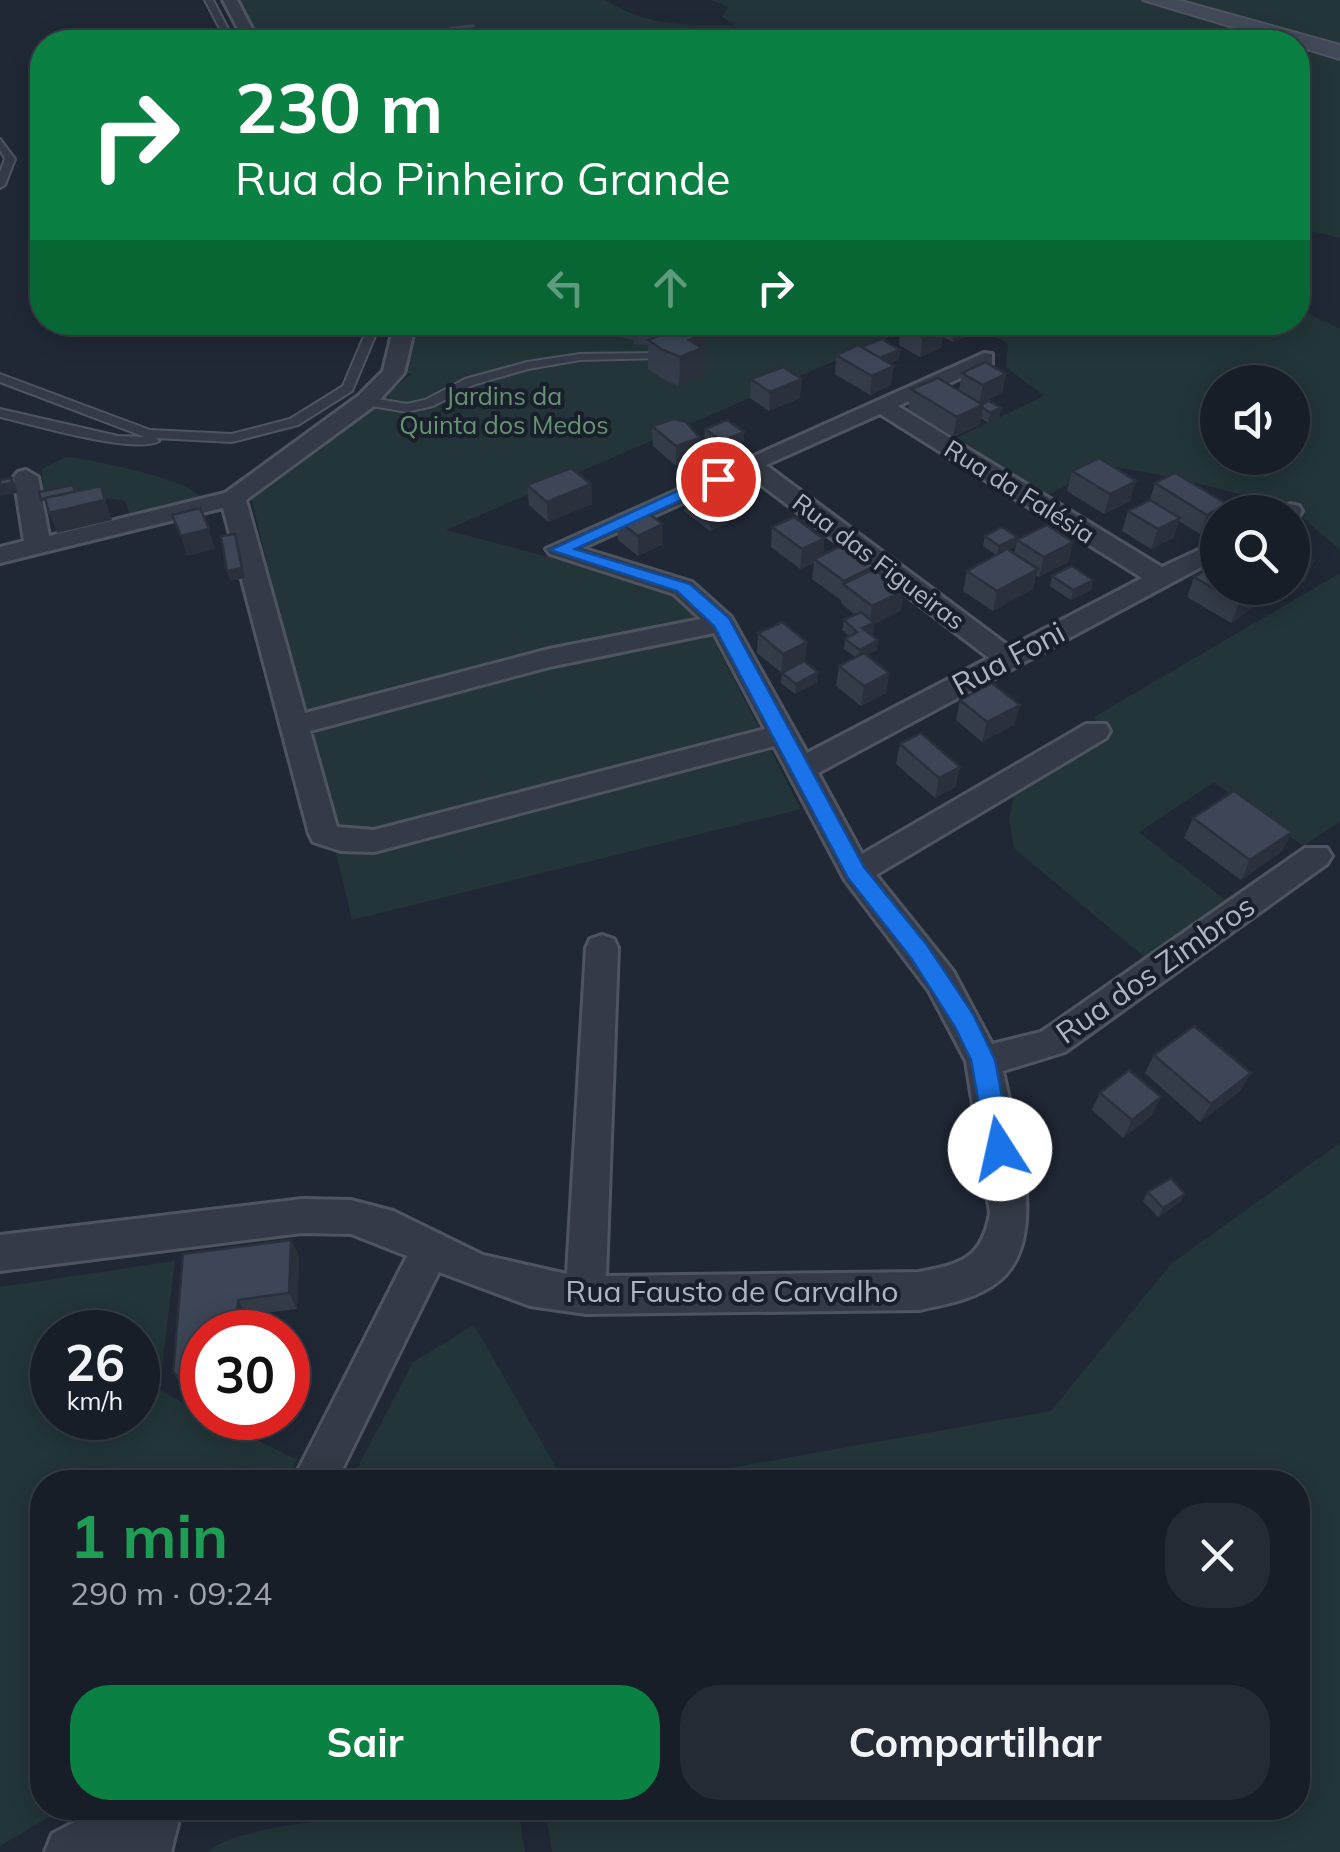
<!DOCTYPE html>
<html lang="pt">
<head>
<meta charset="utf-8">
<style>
  body { margin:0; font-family:Mulish,sans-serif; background:#252b34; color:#f1f3f6; height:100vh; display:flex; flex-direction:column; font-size:38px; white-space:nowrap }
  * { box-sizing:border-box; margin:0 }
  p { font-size:32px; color:#9fa2a8 }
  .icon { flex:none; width:55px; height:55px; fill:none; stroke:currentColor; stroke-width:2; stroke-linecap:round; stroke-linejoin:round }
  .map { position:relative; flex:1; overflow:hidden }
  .drawer { position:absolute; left:30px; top:1470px; width:1280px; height:350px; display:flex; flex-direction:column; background:#181e28; border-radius:40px; box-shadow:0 5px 25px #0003,0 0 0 2px #363c45 }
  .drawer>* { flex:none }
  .hud { position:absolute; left:30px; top:30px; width:1280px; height:305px; border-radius:40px; box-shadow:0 5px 25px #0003,0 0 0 2px #363c45; background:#0b8043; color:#fff; overflow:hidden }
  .fabs { position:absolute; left:1200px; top:365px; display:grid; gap:20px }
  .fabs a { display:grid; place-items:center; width:110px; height:110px; border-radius:50%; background:#181e28; box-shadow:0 5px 25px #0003,0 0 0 2px #363c45; font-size:50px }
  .speed { position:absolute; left:30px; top:1310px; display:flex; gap:20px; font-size:50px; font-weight:700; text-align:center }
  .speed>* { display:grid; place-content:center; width:130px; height:130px; border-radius:50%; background:#181e28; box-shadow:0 5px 25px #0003,0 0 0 2px #363c45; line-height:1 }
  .speed small { font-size:25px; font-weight:400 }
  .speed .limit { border:15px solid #d22; background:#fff; color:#111 }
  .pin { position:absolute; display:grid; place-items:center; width:85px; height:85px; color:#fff; margin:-42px; border:5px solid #fff; border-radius:50%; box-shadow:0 2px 10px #0007 }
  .me { position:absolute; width:110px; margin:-55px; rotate:350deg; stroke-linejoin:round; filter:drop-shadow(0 0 8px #0008) }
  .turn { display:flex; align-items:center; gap:35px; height:210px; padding:0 40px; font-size:45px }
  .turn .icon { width:130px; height:130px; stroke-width:2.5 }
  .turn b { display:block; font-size:70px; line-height:85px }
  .lanes { display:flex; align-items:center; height:95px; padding:0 40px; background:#0003; justify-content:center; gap:50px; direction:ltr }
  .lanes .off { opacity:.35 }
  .round { display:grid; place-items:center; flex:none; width:105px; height:105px; border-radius:40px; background:#252b34 }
  .head { display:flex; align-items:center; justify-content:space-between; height:170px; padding:0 40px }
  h1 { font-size:60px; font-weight:700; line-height:75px; color:#1e9e55 }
  .button { display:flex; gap:20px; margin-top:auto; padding:20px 40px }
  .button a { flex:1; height:115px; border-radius:40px; background:#0b8043; color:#fff; font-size:40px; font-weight:700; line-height:115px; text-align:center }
  .button a+a { background:#252b34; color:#f1f3f6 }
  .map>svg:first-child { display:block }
  .green { fill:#233538; fill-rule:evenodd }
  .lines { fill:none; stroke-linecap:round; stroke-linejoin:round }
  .service-casing { stroke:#4e5561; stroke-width:4 }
  .minor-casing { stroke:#4e5561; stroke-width:6 }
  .secondary-casing { stroke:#4e5561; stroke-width:4 }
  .service { fill:#343a47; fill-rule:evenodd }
  .minor { fill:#343a47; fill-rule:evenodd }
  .secondary { fill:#424959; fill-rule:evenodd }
  .wall { fill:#343c4a }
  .shaded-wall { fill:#2a313c }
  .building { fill:#3c4656; stroke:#2a313c; stroke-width:2.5 }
  .route { fill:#1a73e8; stroke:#114b97; stroke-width:2.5 }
  .labels { text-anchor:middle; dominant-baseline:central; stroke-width:8; stroke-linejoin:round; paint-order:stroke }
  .far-park-label { font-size:25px; fill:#669374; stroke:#191f2b }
  .far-street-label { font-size:25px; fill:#aeb5c3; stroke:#191f2b }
  .street-label { font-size:30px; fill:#aeb5c3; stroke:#191f2b }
</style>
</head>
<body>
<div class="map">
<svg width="1340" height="1852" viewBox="0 0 1340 1852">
  <rect width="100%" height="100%" fill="#202836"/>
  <!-- green -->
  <g class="green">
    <path d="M224,0H605C648,27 686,25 735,25L722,17L728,7L711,0H1340V238L1298,228V42H246Z"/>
    <path d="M1298,308L1340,329V550L1291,508L1187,480L1106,465L1048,495L956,438L1044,396L1006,367L1008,344L973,323L1298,322ZM1218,382H1292V458H1218Z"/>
    <polygon points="415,323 922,323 446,530 670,589 695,604 801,809 352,920 252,500 263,486 364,411 390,402 389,392 412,374 401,371"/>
    <path d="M66,457C89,459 196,480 201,499L132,521L125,501L79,494L43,501L42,469Z"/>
    <polygon points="1340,573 1340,821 1303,846 1214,782 1139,832 1228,902 1147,959 1014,848 1009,819 1015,791 1108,737 1094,717"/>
    <polygon points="1340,1143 1340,1852 552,1852 545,1808 1298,1808 1298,1482 650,1482 1051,1411 1172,1263"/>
    <path d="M175,1261L159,1390L202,1412V1418H214L297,1460L286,1482H42V1808H65L0,1846V1287ZM52,1332H138V1418H52Z"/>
    <polygon points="474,1325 558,1471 555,1482 350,1482 413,1362"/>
    <path d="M491,1808H518L525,1852H208C243,1817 434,1813 491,1808Z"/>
  </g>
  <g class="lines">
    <defs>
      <g id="service">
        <polygon points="205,0 213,0 235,42 227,42"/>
        <polygon points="0,139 15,159 5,185 0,188 0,172 5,159 0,150"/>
        <path d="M370,322H381L352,391L298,425L232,442L156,438L159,441C134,455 32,424 0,417V409L118,436L145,437L0,382V374L150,430L232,434L290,419L343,386Z"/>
        <polygon points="660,353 664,354 664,358 580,360 528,369 473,385 433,406 407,412 366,405 360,401 366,397 407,404 425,400 465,379 527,362 580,354"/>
      </g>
      <g id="minor">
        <polygon points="223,0 237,0 259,42 245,42"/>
        <path d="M395,322H416L404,373L374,406L246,500L305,713L549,649L701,619L674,594L550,554L546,549L984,353L992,354V364L898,406L1162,567L1218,541V558L818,773L862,854L1086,724H1106L1110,731L1106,738L876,875L953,971L992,1044L1041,1032L1305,848H1327L1332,856L1327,864L1065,1052L1003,1071C1014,1127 1052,1238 999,1281C977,1299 947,1304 919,1310L586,1314L530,1306L439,1272L336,1482H292L407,1256L351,1234L302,1233L0,1271V1235L302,1199L351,1200L393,1211L483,1255L567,1274L586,948L590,939L602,935L614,939L618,948L606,1276L919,1272C961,1264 982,1259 990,1213L966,1061L929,991L845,880L774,746L374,852L341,851L313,842L309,834L223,508L0,563V547L24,541L14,477L18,472L26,470L38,477L49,536L225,493L358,396L383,371ZM880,414L1142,578L1010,647L766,465ZM747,474L989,658L807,753L731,617L692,582L582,548ZM714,633L765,729L374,830L337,827L310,731L549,667Z"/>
        <polygon points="1290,504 1299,506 1302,511 1299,516 1276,512"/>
        <polygon points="101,1808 182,1808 171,1852 45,1852 52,1834"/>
      </g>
      <polygon id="secondary" points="1143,0 1178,0 1340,45 1340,59"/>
    </defs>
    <!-- service casing -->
    <use href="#service" class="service-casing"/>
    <!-- minor casing -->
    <use href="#minor" class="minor-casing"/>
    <!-- secondary casing -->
    <use href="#secondary" class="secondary-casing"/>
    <!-- service -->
    <use href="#service" class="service"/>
    <!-- minor -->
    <use href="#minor" class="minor"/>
    <!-- secondary -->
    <use href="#secondary" class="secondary"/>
  </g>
  <!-- wall -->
  <g class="wall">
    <polygon points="601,322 698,322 697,327 706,361 701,363 701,377 679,386 663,379 648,369 648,345 634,344 634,340 601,333"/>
    <polygon points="910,322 975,322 973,334 953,342 943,337 941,348 920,357 899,345 901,326"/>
    <polygon points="861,347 900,350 898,360 889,363 891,385 870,395 835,374 836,355"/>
    <polygon points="962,373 1006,374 1002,393 981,403 1001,408 999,418 988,423 981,418 980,425 953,437 908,409 911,389 959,390"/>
    <polygon points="751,379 800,398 769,411 750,398"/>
    <polygon points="652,426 700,438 700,457 676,466 653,446"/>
    <polygon points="705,429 744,442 722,451 704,438"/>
    <polygon points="1072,471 1136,481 1130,501 1104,514 1067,491"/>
    <polygon points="1155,483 1227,504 1224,512 1218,512 1200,534 1179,521 1173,538 1151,549 1122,531 1128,511 1150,500"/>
    <polygon points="591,484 592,504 548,522 529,505 527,485"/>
    <polygon points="685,501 727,523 710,531 684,511"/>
    <polygon points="617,520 663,544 638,556 618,540"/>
    <polygon points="772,527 824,539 823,555 875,566 874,569 904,591 900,611 874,624 873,633 870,634 878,640 877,650 867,655 889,673 886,693 861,706 836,686 839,666 855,657 844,649 845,639 849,636 842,630 844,620 855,615 841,603 841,600 812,579 814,563 800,569 771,547"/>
    <polygon points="985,536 1015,547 1008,550 1014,554 1017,540 1073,542 1068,562 1039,577 1036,575 1033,589 993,611 963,591 967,571 996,555 983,546"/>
    <polygon points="1314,561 1305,581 1276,599 1263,591 1257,605 1231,623 1187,597 1194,577 1218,588 1292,588"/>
    <polygon points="1052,576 1091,590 1071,600 1050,586"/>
    <polygon points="758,633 805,661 817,682 795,694 781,683 782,673 757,653"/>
    <polygon points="960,700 1020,705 1014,725 982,742 956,720"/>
    <polygon points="900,744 960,767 955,787 935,798 896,764"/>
    <polygon points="1193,818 1292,832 1282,851 1241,880 1184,838"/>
    <polygon points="1154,1055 1251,1073 1240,1091 1200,1122 1145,1073"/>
    <polygon points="1100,1093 1152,1115 1123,1138 1092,1110"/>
    <polygon points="1148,1192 1185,1194 1180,1202 1158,1217 1143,1201"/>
    <polygon points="291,1240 299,1256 297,1309 247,1315 246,1332 202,1332 202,1397 184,1387 173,1373 183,1254"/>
    <polygon points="244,1418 279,1418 271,1431"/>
  </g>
  <!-- shaded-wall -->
  <g class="shaded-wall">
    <polygon points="478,28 479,36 452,40 451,31"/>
    <polygon points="683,322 698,322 697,337 706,333 706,361 701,363 701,377 679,386 680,357"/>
    <polygon points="959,322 975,322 973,334 953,342 956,323"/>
    <polygon points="944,329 941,348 920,357 923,338"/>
    <polygon points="900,350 898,360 876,368 877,358"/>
    <polygon points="894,366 891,385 870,395 872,376"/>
    <polygon points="1006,374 1002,393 979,404 983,385"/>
    <polygon points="802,379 800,398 769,411 770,392"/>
    <polygon points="983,405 980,425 953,437 957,417"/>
    <polygon points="1001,408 999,418 988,423 990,413"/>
    <polygon points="744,432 744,442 722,451 722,441"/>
    <polygon points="700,438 700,457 676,466 676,446"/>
    <polygon points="12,478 17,488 17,493 0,496 0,485"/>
    <polygon points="1136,481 1130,501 1104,514 1110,494"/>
    <polygon points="591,484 592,504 548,522 547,502"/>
    <polygon points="101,486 112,520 57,533 49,513"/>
    <polygon points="1227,504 1224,512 1218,512 1218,525 1200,534 1207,515"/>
    <polygon points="728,513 727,523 710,531 710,521"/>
    <polygon points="1180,518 1173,538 1151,549 1158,529"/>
    <polygon points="663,524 663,544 638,556 638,536"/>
    <polygon points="209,529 215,549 187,556 181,536"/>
    <polygon points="235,534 245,578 230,581 227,571"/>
    <polygon points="1017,537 1015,547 997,556 999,546"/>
    <polygon points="824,539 822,559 814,559 814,563 800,569 802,549"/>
    <polygon points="1073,542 1068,562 1039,577 1044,557"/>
    <polygon points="1314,561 1305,581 1276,599 1281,588 1292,588 1292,574"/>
    <polygon points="1038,569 1033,589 993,611 997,591"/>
    <polygon points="1093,580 1091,590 1071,600 1073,590"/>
    <polygon points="1262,588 1264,588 1257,605 1231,623 1239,603"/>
    <polygon points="904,591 900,611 874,624 873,633 861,638 862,628 870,625 872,606"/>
    <polygon points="878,640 877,650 858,660 860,650"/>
    <polygon points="807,642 805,662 781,674 783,654"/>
    <polygon points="818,672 817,682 795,694 796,684"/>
    <polygon points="889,673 886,693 861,706 864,686"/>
    <polygon points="1020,705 1014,725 982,742 987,722"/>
    <polygon points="960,767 955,787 935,798 939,778"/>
    <polygon points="1292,832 1282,851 1241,880 1250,860"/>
    <polygon points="1251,1073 1240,1091 1200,1122 1211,1104"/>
    <polygon points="1161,1097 1152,1115 1123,1138 1132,1120"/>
    <polygon points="1185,1194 1180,1202 1158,1217 1163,1208"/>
    <polygon points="291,1240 299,1256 297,1309 289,1293"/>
    <polygon points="238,1300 247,1315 246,1332 236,1332"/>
    <polygon points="288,1378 296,1392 288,1405"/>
    <polygon points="262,1418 279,1418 271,1431"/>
  </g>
  <!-- building -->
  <g class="building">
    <polygon points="474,23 478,28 451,31 447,26"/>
    <polygon points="670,322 691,322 706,333 689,340 702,348 680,357 663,350 648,340 679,328"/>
    <polygon points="910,322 932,322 944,329 923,338 901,326"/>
    <polygon points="882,339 900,350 879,358 861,347"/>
    <polygon points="858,345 894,366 872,376 836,355"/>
    <polygon points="985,362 1006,374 983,385 962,373"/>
    <polygon points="783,367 802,379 770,392 751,379"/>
    <polygon points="938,378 983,405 957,417 911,389"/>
    <polygon points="989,401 1001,408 990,413 983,408 982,404"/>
    <polygon points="674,419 686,422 700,438 676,446 652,426"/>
    <polygon points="727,420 744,432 722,441 705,429"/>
    <polygon points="1099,458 1136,481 1110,494 1072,471"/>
    <polygon points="571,468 591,484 547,502 527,485"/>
    <polygon points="1175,473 1227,504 1207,515 1155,483"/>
    <polygon points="12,478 12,483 0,485 0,480"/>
    <polygon points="73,485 75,492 41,500 39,492"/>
    <polygon points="101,486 105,500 49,513 45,498"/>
    <polygon points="702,494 728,513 710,521 685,501"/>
    <polygon points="1150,500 1180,518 1158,529 1128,511"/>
    <polygon points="200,508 209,529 181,536 172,515"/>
    <polygon points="642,509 663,524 638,536 617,520"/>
    <polygon points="794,517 824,539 802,549 772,527"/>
    <polygon points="1047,525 1073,542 1044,557 1017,540"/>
    <polygon points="1002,527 1017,537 999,546 985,536"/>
    <polygon points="235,534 242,568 227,571 221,536"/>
    <polygon points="845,544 875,566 844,581 814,559"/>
    <polygon points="1007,549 1038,569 997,591 967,571"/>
    <polygon points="1292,549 1314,561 1292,574"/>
    <polygon points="1218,562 1218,588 1262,588 1239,603 1194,577"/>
    <polygon points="1072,566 1093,580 1073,590 1052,576"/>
    <polygon points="874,569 904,591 872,606 843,584"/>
    <polygon points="861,612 874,623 862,628 878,640 860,650 845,639 857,632 844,620"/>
    <polygon points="782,622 807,642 783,654 758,633"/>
    <polygon points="864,653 889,673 864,686 839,666"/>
    <polygon points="804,661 818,672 796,684 782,673"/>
    <polygon points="992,683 1020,705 987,722 960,700"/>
    <polygon points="921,733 960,767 939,778 900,744"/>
    <polygon points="1234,791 1292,832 1250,860 1193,818"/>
    <polygon points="1194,1026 1251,1073 1211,1104 1154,1055"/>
    <polygon points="1129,1070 1161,1097 1132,1120 1100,1093"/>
    <polygon points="1171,1178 1185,1194 1163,1208 1148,1192"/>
    <polygon points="291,1240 289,1293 238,1300 236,1332 202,1332 202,1388 173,1373 183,1254"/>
  </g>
  <!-- route -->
  <polygon class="route" points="712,475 727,479 575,549 690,584 729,618 864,867 927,945 973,1014 995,1060 1012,1149 1009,1157 1000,1161 990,1157 987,1149 971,1060 955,1027 911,958 848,878 714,626 677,591 550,550"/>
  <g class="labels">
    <!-- far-park labels -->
    <g class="far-park-label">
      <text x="504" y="395">Jardins da<tspan x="504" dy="29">Quinta dos Medos</tspan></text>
    </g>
    <!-- far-street labels -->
    <g class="far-street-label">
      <text transform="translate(1020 491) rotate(32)">Rua da Falésia</text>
      <text transform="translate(879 561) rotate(37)">Rua das Figueiras</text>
    </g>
    <!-- street labels -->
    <g class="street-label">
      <text transform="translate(1008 658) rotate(-28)">Rua Foni</text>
      <text transform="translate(1155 969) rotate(-35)">Rua dos Zimbros</text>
      <text x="732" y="1291">Rua Fausto de Carvalho</text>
    </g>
  </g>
</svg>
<div class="fabs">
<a><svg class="icon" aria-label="sound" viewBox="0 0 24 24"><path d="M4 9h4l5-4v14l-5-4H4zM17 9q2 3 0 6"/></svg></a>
<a><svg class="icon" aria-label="search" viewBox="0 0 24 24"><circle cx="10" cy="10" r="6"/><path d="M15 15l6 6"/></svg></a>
</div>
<div class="speed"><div>26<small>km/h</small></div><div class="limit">30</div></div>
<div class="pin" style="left:718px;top:479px;background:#d93025"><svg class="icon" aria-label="arrive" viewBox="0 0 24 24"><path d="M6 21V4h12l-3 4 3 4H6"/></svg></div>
<svg class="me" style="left:1000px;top:1149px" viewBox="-20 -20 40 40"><circle r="19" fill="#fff"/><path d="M0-13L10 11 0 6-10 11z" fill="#1a73e8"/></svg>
<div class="hud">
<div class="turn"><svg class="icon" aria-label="right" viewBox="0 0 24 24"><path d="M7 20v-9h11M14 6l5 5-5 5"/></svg><div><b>230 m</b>Rua do Pinheiro Grande</div></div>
<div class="lanes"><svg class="icon off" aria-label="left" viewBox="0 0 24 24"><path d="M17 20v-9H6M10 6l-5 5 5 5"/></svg><svg class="icon off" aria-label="ahead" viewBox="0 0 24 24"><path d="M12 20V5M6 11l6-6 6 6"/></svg><svg class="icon" aria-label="right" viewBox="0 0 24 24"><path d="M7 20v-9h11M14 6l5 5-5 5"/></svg></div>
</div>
<section class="drawer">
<div class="head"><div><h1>1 min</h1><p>290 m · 09:24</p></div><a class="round"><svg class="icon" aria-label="close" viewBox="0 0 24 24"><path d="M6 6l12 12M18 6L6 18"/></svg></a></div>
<div class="button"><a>Sair</a><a>Compartilhar</a></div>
</section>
</div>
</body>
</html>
